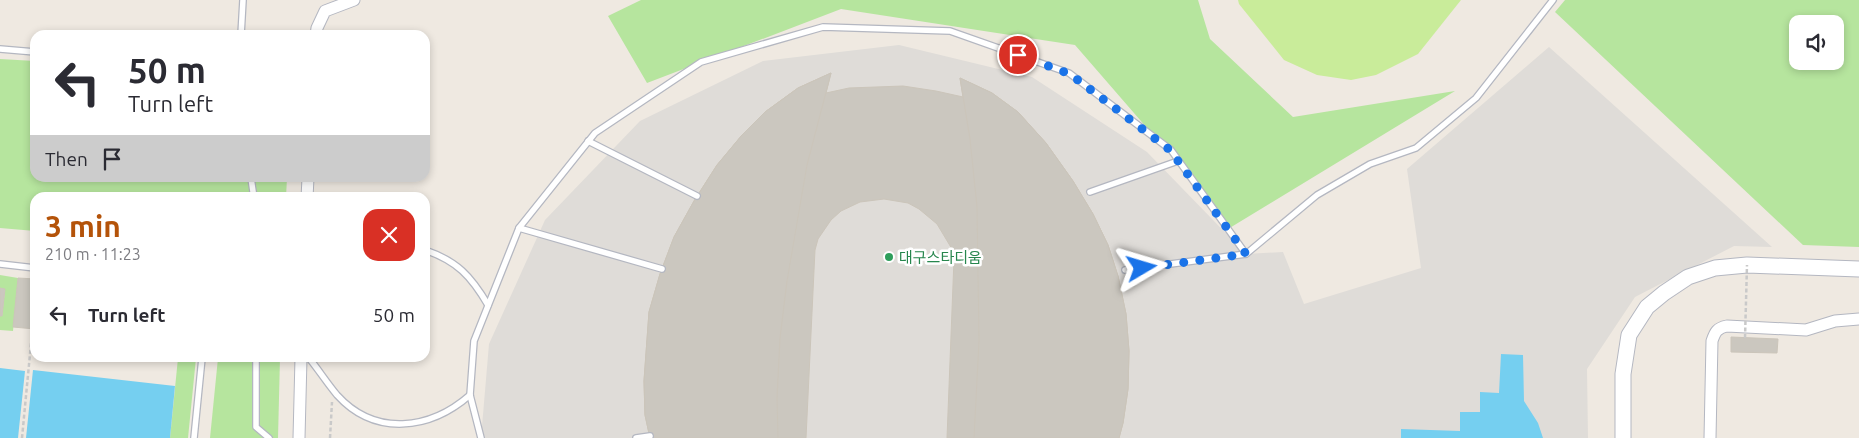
<!DOCTYPE html>
<html lang="en">
<head>
<meta charset="utf-8">
<style>
  body { margin:0; font-family:Ubuntu,"Noto Sans KR",sans-serif; background:#f2f2f3; color:#2b2b33; height:100vh; display:flex; flex-direction:column; font-size:19px; white-space:nowrap }
  * { box-sizing:border-box; margin:0 }
  p { font-size:16px; color:#7c7c81 }
  .icon { flex:none; width:28px; height:28px; fill:none; stroke:currentColor; stroke-width:2; stroke-linecap:round; stroke-linejoin:round }
  .map { position:relative; flex:1; overflow:hidden }
  .details { position:absolute; left:30px; top:192px; width:400px; height:170px; display:flex; flex-direction:column; background:#fff; border-radius:15px; box-shadow:0 2px 8px #0003 }
  .details>* { flex:none }
  .hud { position:absolute; left:30px; top:30px; width:400px; height:152px; border-radius:15px; box-shadow:0 2px 8px #0003; background:#fff; color:#2b2b33; overflow:hidden }
  .fabs { position:absolute; left:1789px; top:15px; display:grid; gap:10px }
  .fabs a { display:grid; place-items:center; width:55px; height:55px; border-radius:10px; background:#fff; box-shadow:0 2px 8px #0003; font-size:25px }
  .pin { position:absolute; display:grid; place-items:center; width:42px; height:42px; color:#fff; margin:-21px; border:2px solid #fff; border-radius:50%; box-shadow:0 1px 5px #0007 }
  .me { position:absolute; width:55px; margin:-28px; rotate:83deg; stroke-linejoin:round; filter:drop-shadow(0 0 4px #0008) }
  .turn { display:flex; align-items:center; gap:18px; height:105px; padding:0 15px; font-size:22px }
  .turn .icon { width:65px; height:65px; stroke-width:2.5 }
  .turn b { display:block; font-size:35px; line-height:42px }
  .then { display:flex; align-items:center; height:48px; padding:0 15px; background:#0003; gap:10px; font-size:19px }
  .round { display:grid; place-items:center; flex:none; width:52px; height:52px; border-radius:15px; background:#f2f2f3 }
  .overview { display:flex; align-items:center; justify-content:space-between; height:85px; padding:0 15px }
  h1 { font-size:30px; font-weight:700; line-height:38px; color:#b45309 }
  ul { padding:0; list-style:none }
  li { display:flex; align-items:center; gap:15px; height:75px; padding:0 15px }
  li div { flex:1 }
  li b { display:block; font-size:19px }
  li em { font-style:normal }
  .map>svg:first-child { display:block }
  .green { fill:#b6e59e; fill-rule:evenodd }
  .pitch { fill:#c9ec9a }
  .plaza { fill:#dfdcd8 }
  .water { fill:#75cff0 }
  .building { fill:#cbc7bf; stroke:#cbc5ba }
  .lines { fill:none; stroke-linecap:round; stroke-linejoin:round }
  .lane-casing { stroke:#b4b7c1; stroke-width:8 }
  .street-casing { stroke:#b4b7c1; stroke-width:13 }
  .secondary-casing { stroke:#b4b7c1; stroke-width:17 }
  .path { stroke:#c9c9c9; stroke-width:2.5; stroke-dasharray:4 2.5; stroke-linecap:butt }
  .lane { stroke:#fff; stroke-width:5.5 }
  .street { stroke:#fff; stroke-width:11 }
  .secondary { stroke:#fff; stroke-width:15 }
  .path-bridge { stroke:#c9c9c9; stroke-width:2.5; stroke-dasharray:4 2.5; stroke-linecap:butt }
  .route { stroke:#1a73e8; stroke-width:9; stroke-dasharray:0 16.2 }
  .leisure-dot { fill:#2e9e5b; stroke:#fff; stroke-width:2 }
  .labels { text-anchor:middle; dominant-baseline:central; stroke-width:5; stroke-linejoin:round; paint-order:stroke }
  .leisure-label { font-size:15px; fill:#27864d; stroke:#fff; text-anchor:start }
</style>
</head>
<body>
<div class="map">
<svg width="1859" height="438" viewBox="0 0 1859 438">
  <rect width="100%" height="100%" fill="#efe9e1"/>
  <!-- green -->
  <g class="green">
    <polygon points="641,0 1198,0 1210,39 1293,117 1455,91 1228,229 1173,158 1075,45 841,9 647,83 608,16"/>
    <path d="M1565,0H1859V247L1803,245L1555,12ZM1798,24H1835V61H1798Z"/>
    <polygon points="0,59 35,61 35,178 287,178 286,197 35,198 35,231 0,228"/>
    <polygon points="0,275 18,278 13,331 0,330 0,316 2,316 5,290 0,288"/>
    <polygon points="178,358 196,358 188,438 170,438"/>
    <polygon points="218,358 280,358 278,438 210,438"/>
  </g>
  <!-- pitch -->
  <polygon class="pitch" points="1238,0 1461,0 1418,54 1376,75 1351,80 1317,75 1284,60 1239,4"/>
  <!-- plaza -->
  <polygon class="plaza" points="899,45 1032,77 1147,152 1246,254 1283,252 1304,304 1421,268 1407,169 1549,47 1772,247 1734,246 1635,297 1587,369 1588,438 481,438 489,344 545,220 640,121 763,61"/>
  <!-- water -->
  <g class="water">
    <polygon points="1501,354 1523,355 1524,401 1538,423 1543,438 1401,438 1401,429 1460,431 1460,412 1480,412 1480,392 1499,393"/>
    <polygon points="0,368 25,371 18,438 0,438"/>
    <polygon points="33,370 175,386 170,438 26,438"/>
  </g>
  <!-- building -->
  <g class="building">
    <polygon points="831,73 826,93 849,88 903,86 936,91 963,97 960,78 992,93 1018,112 1046,143 1073,181 1093,214 1108,245 1118,276 1126,314 1129,351 1128,389 1123,423 1119,438 947,438 954,259 952,249 937,224 919,209 908,203 884,199 860,202 841,211 831,220 818,239 815,250 806,438 650,438 645,415 644,381 649,312 660,274 674,237 694,201 717,165 742,135 765,112 798,88"/>
    <polygon points="831,73 807,165 787,281 780,338 777,398 778,438 650,438 645,415 644,381 649,312 660,274 674,237 694,201 717,165 742,135 765,112 798,88"/>
    <polygon points="960,78 992,93 1018,112 1046,143 1073,181 1093,214 1108,245 1118,276 1126,314 1129,351 1128,389 1123,423 1119,438 974,438 979,341 977,207 970,139"/>
    <polygon points="18,278 35,279 35,329 13,327"/>
    <polygon points="0,288 5,289 2,316 0,316"/>
    <polygon points="1731,337 1778,339 1777,353 1731,352"/>
  </g>
  <g class="lines">
    <defs>
      <g id="lane">
        <polyline points="241,35 243,0"/>
        <polyline points="0,49 35,52"/>
        <polyline points="588,141 697,196"/>
        <polyline points="251,178 254,198"/>
        <polyline points="1090,192 1178,161"/>
        <polyline points="519,228 662,269"/>
        <path d="M425,250C457,261 471,276 488,305"/>
        <polyline points="0,264 35,268"/>
        <polyline points="1125,270 1246,254 1317,195 1370,164 1416,148 1476,98 1553,0"/>
        <polyline points="256,358 256,427 269,438"/>
        <path d="M309,358C318,369 327,383 337,395C375,437 430,430 470,395"/>
        <polyline points="194,438 202,358"/>
        <polyline points="481,438 470,395 474,341 519,228 595,133 701,62 823,27 950,31 1069,73 1171,150 1246,254"/>
        <polyline points="636,438 650,436"/>
      </g>
      <g id="street">
        <polyline points="316,35 317,28 325,11 354,0"/>
        <polyline points="307,198 308,178"/>
        <polyline points="299,438 301,358"/>
        <path d="M1710,438L1712,341C1715,332 1717,328 1727,326L1806,330L1835,321L1859,319"/>
      </g>
      <polyline id="secondary" points="1623,438 1623,374 1629,335 1647,307 1664,293 1688,277 1715,268 1747,265 1859,269"/>
    </defs>
    <!-- lane casing -->
    <use href="#lane" class="lane-casing"/>
    <!-- street casing -->
    <use href="#street" class="street-casing"/>
    <!-- secondary casing -->
    <use href="#secondary" class="secondary-casing"/>
    <!-- path -->
    <g class="path">
      <polyline points="22,438 32,333"/>
      <polyline points="330,438 332,402"/>
    </g>
    <!-- lane -->
    <use href="#lane" class="lane"/>
    <!-- street -->
    <use href="#street" class="street"/>
    <!-- secondary -->
    <use href="#secondary" class="secondary"/>
    <!-- path-bridge -->
    <polyline class="path-bridge" points="1745,338 1747,265"/>
  </g>
  <g class="lines">
    <!-- route -->
    <polyline class="route" points="1018,55 1070,74 1170,150 1246,254 1142,268"/>
  </g>
  <!-- markers -->
  <circle class="leisure-dot" cx="889" cy="257" r="5"/>
  <g class="labels">
    <!-- leisure labels -->
    <g class="leisure-label">
      <text x="899" y="257">대구스타디움</text>
    </g>
  </g>
</svg>
<div class="fabs">
<a><svg class="icon" aria-label="sound" viewBox="0 0 24 24"><path d="M4 9h4l5-4v14l-5-4H4zM17 9q2 3 0 6"/></svg></a>
</div>
<div class="pin" style="left:1018px;top:55px;background:#d93025"><svg class="icon" aria-label="arrive" viewBox="0 0 24 24"><path d="M6 21V4h12l-3 4 3 4H6"/></svg></div>
<svg class="me" style="left:1142px;top:268px" viewBox="-20 -20 40 40"><path d="M0-17L14 15 0 8-14 15z" fill="#1a73e8" stroke="#fff" stroke-width="4"/></svg>
<div class="hud">
<div class="turn"><svg class="icon" aria-label="left" viewBox="0 0 24 24"><path d="M17 20v-9H6M10 6l-5 5 5 5"/></svg><div><b>50 m</b>Turn left</div></div>
<div class="then">Then<svg class="icon" aria-label="arrive" viewBox="0 0 24 24"><path d="M6 21V4h12l-3 4 3 4H6"/></svg></div>
</div>
<section class="details">
<div class="overview"><div><h1>3 min</h1><p>210 m · 11:23</p></div><a class="round" style="background:#d93025;color:#fff"><svg class="icon" aria-label="close" viewBox="0 0 24 24"><path d="M6 6l12 12M18 6L6 18"/></svg></a></div>
<ul>
<li><svg class="icon" aria-label="left" viewBox="0 0 24 24"><path d="M17 20v-9H6M10 6l-5 5 5 5"/></svg><div><b>Turn left</b></div><em>50 m</em></li>
</ul>
</section>
</div>
</body>
</html>
